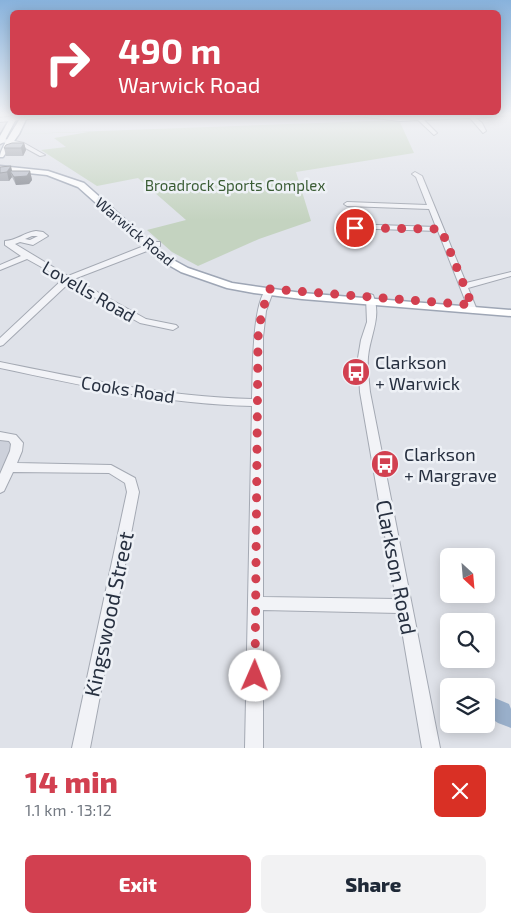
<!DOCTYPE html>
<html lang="en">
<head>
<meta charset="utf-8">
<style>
  body { margin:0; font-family:"Exo 2",sans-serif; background:#f2f2f3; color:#1f2937; height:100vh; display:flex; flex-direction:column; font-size:19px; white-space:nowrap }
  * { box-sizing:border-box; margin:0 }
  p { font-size:16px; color:#747a83 }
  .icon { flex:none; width:28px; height:28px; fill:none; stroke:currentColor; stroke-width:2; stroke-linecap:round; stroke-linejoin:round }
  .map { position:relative; height:748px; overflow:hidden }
  .side { display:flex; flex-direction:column; background:#fff; flex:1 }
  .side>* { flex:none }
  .hud { position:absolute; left:10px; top:10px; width:491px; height:105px; border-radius:8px; box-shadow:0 2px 12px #0003; background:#d24050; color:#fff; overflow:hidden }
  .needle { width:32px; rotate:154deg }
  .tools { position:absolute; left:440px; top:548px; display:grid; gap:10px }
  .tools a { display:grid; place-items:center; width:55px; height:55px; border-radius:8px; background:#fff; box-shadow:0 2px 12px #0003; font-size:25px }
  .pin { position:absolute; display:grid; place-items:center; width:42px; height:42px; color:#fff; margin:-21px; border:2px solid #fff; border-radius:50%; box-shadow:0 1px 5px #0007 }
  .me { position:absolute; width:55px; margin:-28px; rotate:1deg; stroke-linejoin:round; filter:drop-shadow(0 0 4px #0008) }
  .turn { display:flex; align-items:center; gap:18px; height:105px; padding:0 25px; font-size:22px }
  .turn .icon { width:65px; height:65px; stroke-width:2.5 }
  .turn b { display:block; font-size:35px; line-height:42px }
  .round { display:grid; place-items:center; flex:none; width:52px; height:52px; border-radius:8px; background:#f2f2f3 }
  .head { display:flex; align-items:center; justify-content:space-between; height:85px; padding:0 25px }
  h1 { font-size:30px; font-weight:800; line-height:38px; color:#d24050 }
  .action { display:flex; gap:10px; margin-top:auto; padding:10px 25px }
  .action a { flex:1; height:58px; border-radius:8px; background:#d24050; color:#fff; font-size:20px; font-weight:800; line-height:58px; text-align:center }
  .action a+a { background:#f2f2f3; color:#1f2937 }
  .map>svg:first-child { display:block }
  .built { fill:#cdd1db }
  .green { fill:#c4d3c0 }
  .water { fill:#99afca }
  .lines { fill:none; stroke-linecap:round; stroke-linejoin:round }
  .minor-casing { stroke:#a4a9b3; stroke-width:2 }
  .major-casing { stroke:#9ea6b5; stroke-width:3 }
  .minor { fill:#f2f3f7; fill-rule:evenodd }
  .major { fill:#fff; fill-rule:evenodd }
  .wall { fill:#9da1aa }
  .shaded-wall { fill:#7f838b }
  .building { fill:#b6bbc6; stroke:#7f838b }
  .route { stroke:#d24050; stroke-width:9; stroke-dasharray:0 16.2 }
  .labels { text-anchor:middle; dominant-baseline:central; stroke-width:5; stroke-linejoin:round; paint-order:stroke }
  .far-park-label { font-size:15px; fill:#3a5c34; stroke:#eef1f6 }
  .far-street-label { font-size:15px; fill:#273040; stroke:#eef1f6 }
  .street-label { font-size:18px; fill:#273040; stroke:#eef1f6 }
  .poi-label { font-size:18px; fill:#273040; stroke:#eef1f6; text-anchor:start }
  .near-street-label { font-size:21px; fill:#273040; stroke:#eef1f6 }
</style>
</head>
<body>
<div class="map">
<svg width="511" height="748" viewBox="0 0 511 748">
  <rect width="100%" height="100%" fill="#dfe2e9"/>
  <!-- built -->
  <polygon class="built" points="0,438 10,441 13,444 0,480"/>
  <!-- green -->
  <polygon class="green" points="399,120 414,153 296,172 311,221 259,239 198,266 172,252 147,230 186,220 138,178 97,186 41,150 66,147 54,138 88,132 20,134"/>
  <!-- water -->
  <path class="water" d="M490,696L509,704L511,709V728L498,723L492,719C491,715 486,700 486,697Z"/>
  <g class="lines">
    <defs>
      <g id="minor">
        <polygon points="24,115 72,115 0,122 0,118"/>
        <polygon points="350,115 400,117 510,115 476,118 482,123 486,131 483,133 470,118 424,120 437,133 434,135 418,120 400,121"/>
        <polygon points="0,138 24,143 45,155 40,156 20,145 0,142"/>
        <polygon points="415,172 422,176 466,283 511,272 511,276 468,288 477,310 476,312 473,313 469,310 438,231 348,228 344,226 348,224 436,227 429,209 347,206 344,204 347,202 427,205 416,177 412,174"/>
        <path d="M36,231L43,232L48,236L33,245L20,242L15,244L68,276L154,242H160V246L74,279L146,319L176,325L178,327L173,330L140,323L69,283L3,345L0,346V338L63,279L27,259L0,270V265L21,256L5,245V241C16,241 25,232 36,231ZM32,236H38L30,240L25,239Z"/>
        <path d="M270,286L274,289L266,311L263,337V597L396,599L360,392L358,358L361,340L367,322L366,297L370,294L373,295C382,317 370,335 368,357C367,368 369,381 370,392L440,748H422L399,613L263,610V748H245L252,406C166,404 84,386 0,368V362C84,379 167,397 252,399C253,379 251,295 270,286Z"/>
        <polygon points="0,432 16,435 23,443 22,451 17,463 111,465 135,478 139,492 90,748 72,748 127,492 125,483 109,473 13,472 4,491 0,493 0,474 10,451 11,444 9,441 0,440"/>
      </g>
      <g id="major">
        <polygon points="12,115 18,115 4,142 0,144 0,136"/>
        <path d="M22,115H28L19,134L3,157H0C0,148 16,126 22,115Z"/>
        <polygon points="0,166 48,171 84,183 166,256 188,268 232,283 302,293 511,310 511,316 302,299 254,293 227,288 181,272 160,260 78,187 47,175 0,170"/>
      </g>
    </defs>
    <!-- minor casing -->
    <use href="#minor" class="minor-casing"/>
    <!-- major casing -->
    <use href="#major" class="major-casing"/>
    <!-- minor -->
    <use href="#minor" class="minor"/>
    <!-- major -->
    <use href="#major" class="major"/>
  </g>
  <!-- wall -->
  <g class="wall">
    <polygon points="24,143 26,150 23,156 6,156 4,148"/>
    <polygon points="0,167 12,171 30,171 32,180 29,184 16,185 12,177 9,181 0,181"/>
  </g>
  <!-- shaded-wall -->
  <g class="shaded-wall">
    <polygon points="24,143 26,150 23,156 21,148"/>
    <polygon points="11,166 13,175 10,171 12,177 9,181 7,172"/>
    <polygon points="30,171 32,180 29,184 16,185 14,177"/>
  </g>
  <!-- building -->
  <g class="building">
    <polygon points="12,143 24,143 21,148 4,148 6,145"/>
    <polygon points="11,166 7,172 0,173 0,167"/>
    <polygon points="10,171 30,171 27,176 14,177"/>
  </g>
  <!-- sky -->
  <linearGradient id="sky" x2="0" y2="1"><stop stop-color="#88b2dc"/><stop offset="0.52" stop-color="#f1f2f5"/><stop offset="1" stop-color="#f1f2f5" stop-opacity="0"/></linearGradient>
  <rect width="511" height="220" fill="url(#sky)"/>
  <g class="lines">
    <!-- route -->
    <polyline class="route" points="255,676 258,337 262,311 270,289 472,305 441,229 355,228"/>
  </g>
  <!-- icons -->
  <defs>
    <symbol id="bus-disc" viewBox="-11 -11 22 22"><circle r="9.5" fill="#d24050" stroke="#eef1f6"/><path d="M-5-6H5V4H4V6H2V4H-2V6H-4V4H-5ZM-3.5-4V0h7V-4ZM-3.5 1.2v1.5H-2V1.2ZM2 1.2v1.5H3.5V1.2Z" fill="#fff"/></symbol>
  </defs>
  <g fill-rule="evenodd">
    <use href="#bus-disc" x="340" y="356" width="32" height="32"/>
    <use href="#bus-disc" x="369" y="448" width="32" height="32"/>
  </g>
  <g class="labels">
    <!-- far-park labels -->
    <g class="far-park-label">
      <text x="235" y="185">Broadrock Sports Complex</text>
    </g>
    <!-- far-street labels -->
    <g class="far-street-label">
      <text transform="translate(135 231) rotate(40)">Warwick Road</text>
    </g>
    <!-- street labels -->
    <g class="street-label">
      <text transform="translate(89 291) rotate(30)">Lovells Road</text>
      <text transform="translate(128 389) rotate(9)">Cooks Road</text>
    </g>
    <!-- poi labels -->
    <g class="poi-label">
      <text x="375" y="362">Clarkson<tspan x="375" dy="21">+ Warwick</tspan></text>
      <text x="404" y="454">Clarkson<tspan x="404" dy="21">+ Margrave</tspan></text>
    </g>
    <!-- near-street labels -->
    <g class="near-street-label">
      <text transform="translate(397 567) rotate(79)">Clarkson Road</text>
      <text transform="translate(108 614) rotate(-78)">Kingswood Street</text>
    </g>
  </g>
</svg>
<div class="tools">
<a><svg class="needle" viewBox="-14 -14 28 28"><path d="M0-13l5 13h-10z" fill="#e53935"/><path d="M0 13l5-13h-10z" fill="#747a83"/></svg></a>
<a><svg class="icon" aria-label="search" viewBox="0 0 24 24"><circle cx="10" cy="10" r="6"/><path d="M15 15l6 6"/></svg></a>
<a><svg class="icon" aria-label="layers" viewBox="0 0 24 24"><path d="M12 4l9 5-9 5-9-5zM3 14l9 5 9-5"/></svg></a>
</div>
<div class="pin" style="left:355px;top:228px;background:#d93025"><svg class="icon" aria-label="arrive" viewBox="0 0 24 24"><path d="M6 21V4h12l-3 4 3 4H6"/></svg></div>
<svg class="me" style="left:255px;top:676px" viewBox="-20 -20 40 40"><circle r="19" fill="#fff"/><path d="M0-13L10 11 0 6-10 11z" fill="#d24050"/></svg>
<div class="hud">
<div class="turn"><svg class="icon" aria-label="right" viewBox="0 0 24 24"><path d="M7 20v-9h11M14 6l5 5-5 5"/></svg><div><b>490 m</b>Warwick Road</div></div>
</div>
</div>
<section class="side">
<div class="head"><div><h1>14 min</h1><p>1.1 km · 13:12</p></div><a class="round" style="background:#d93025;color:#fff"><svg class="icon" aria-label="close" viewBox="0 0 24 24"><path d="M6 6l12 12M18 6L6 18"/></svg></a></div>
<div class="action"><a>Exit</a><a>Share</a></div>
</section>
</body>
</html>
